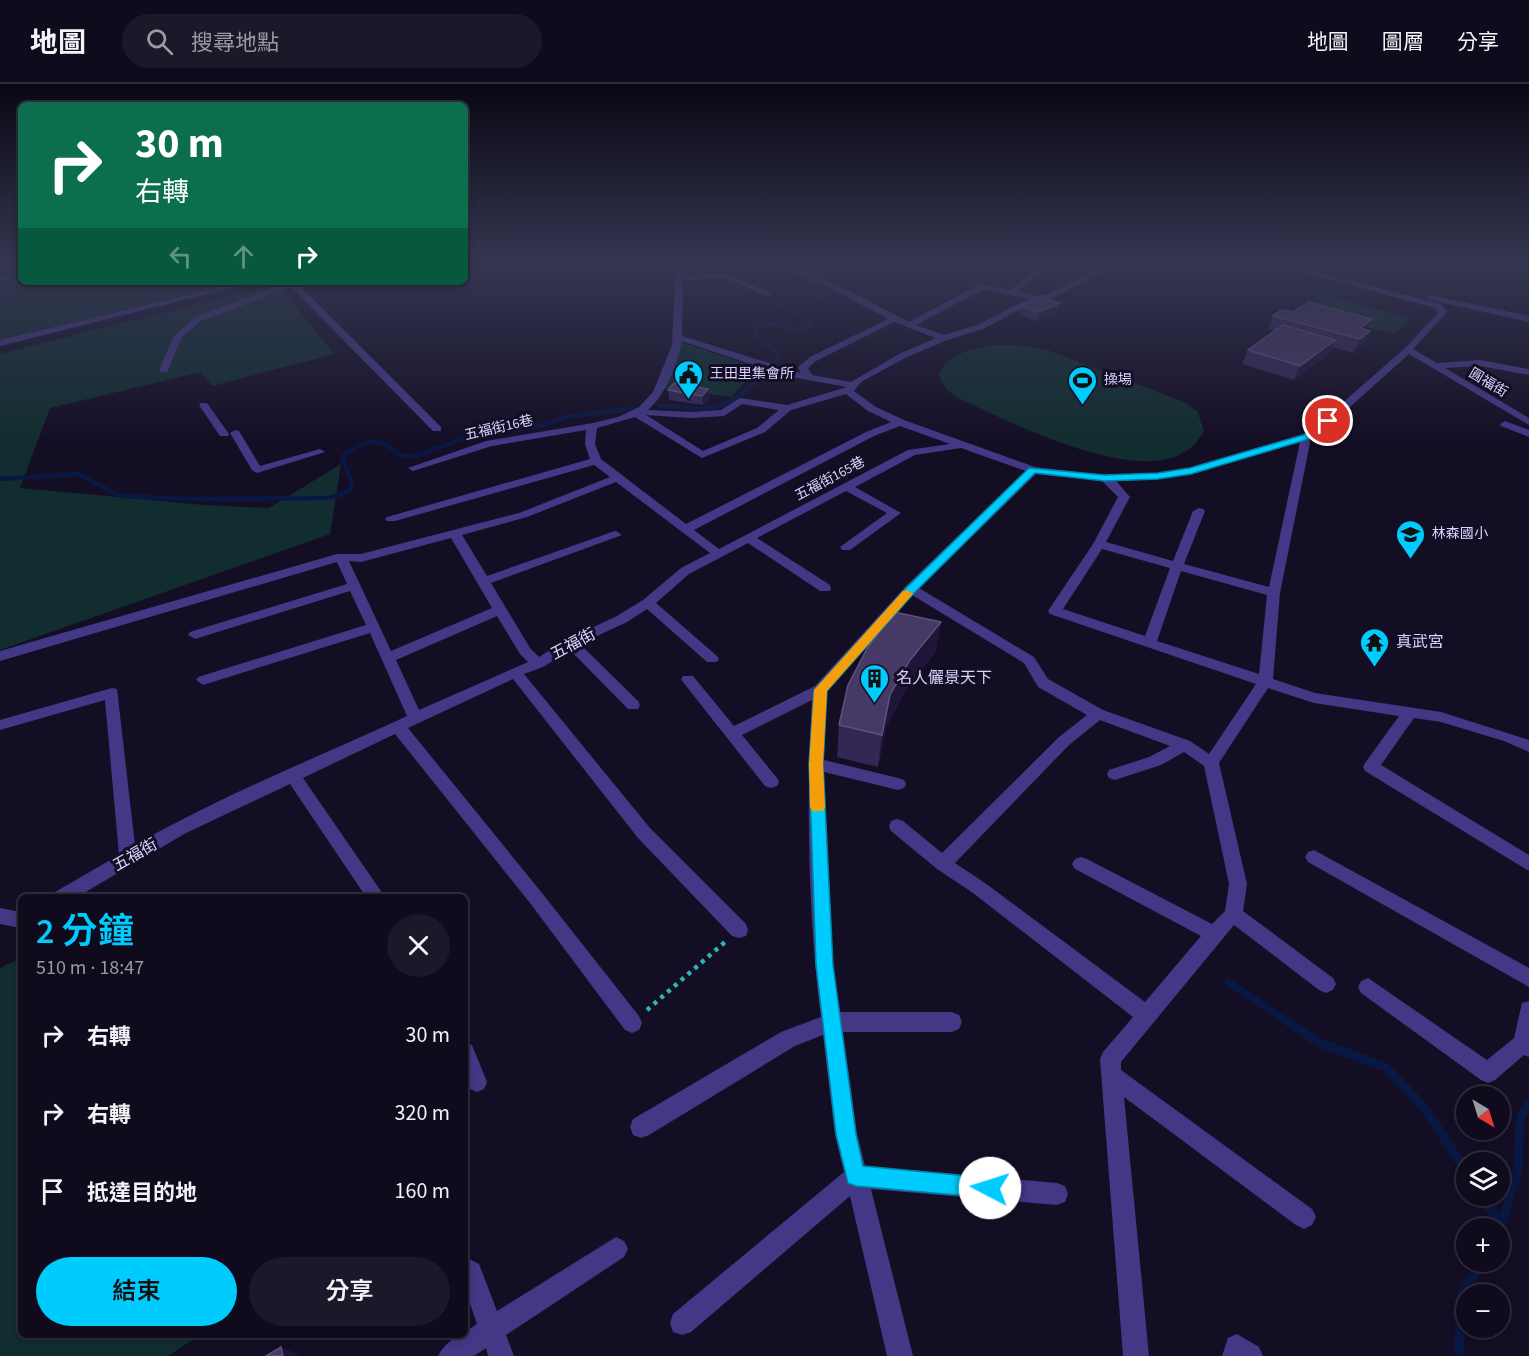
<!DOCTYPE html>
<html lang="zh-TW">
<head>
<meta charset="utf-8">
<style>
  body { margin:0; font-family:"Source Sans 3","Noto Sans TC",sans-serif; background:#1d1829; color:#f1f3f6; height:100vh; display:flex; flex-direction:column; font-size:22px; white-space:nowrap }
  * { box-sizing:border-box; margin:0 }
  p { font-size:20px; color:#9b9aa3 }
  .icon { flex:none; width:33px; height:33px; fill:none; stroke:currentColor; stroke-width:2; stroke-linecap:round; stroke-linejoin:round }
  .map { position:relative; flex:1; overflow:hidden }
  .drawer { position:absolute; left:18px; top:810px; width:450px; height:444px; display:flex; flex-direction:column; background:#0f0a1c; border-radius:9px; box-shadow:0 3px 9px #0003,0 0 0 2px #2f2b3b }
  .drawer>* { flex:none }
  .hud { position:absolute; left:18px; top:18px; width:450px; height:183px; border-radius:9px; box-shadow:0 3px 9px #0003,0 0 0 2px #2f2b3b; background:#0b6e4f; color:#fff; overflow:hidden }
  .needle { width:39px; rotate:142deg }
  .controls { position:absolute; left:1456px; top:1002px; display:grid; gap:12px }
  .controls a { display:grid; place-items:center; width:54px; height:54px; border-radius:50%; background:#0f0a1c; box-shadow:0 3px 9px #0003,0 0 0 2px #2f2b3b; font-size:30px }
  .pin { position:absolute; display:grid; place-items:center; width:51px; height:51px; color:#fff; margin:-26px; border:3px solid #fff; border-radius:50%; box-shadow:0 2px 6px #0007 }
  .me { position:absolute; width:66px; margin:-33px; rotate:275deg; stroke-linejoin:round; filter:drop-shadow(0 0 4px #0008) }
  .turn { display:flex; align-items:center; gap:21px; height:126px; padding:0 18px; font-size:27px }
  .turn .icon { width:78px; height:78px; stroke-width:2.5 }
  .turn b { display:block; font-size:42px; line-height:51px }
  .lanes { display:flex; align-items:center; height:57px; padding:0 18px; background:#0003; justify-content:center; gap:30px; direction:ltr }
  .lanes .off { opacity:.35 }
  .round { display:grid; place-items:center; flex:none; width:63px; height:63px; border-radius:32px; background:#1d1829 }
  .summary { display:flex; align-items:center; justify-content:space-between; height:102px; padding:0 18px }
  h1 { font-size:36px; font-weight:600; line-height:45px; color:#00cbfd }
  .button { display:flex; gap:12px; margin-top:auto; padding:12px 18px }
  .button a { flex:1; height:69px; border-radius:36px; background:#00cbfd; color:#111; font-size:24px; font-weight:600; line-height:69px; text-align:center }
  .button a+a { background:#1d1829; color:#f1f3f6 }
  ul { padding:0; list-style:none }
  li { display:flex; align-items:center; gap:18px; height:78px; padding:0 18px }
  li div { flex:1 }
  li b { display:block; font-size:22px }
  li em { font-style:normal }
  header { display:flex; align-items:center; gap:36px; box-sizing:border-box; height:84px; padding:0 30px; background:#0f0a1c; border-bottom:2px solid #2f2b3b }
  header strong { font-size:28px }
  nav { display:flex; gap:33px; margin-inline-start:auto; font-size:21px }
  .search { width:420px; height:54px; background:#1d1829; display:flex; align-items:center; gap:15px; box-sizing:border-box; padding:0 21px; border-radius:33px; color:#9b9aa3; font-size:22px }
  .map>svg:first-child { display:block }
  .green { fill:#112d2f }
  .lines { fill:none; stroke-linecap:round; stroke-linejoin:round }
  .stream-far3 { stroke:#091843; stroke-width:4 }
  .stream-far2 { stroke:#091843; stroke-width:4.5 }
  .stream-far1 { stroke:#091843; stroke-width:7 }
  .stream { stroke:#091843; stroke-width:9 }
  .path-far1 { stroke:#2cb4b9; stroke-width:2; stroke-dasharray:1.5 2; stroke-linecap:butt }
  .path { stroke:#2cb4b9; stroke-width:4.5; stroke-dasharray:4 5; stroke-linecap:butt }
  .minor { fill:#423885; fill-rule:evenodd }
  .wall { fill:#342753 }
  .shaded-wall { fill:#1f1539 }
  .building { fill:#463965; stroke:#5d517e; stroke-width:1.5 }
  .route { fill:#00cbfd; stroke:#0084a4; stroke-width:1.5 }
  .slow { fill:#f59e0b }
  .labels { text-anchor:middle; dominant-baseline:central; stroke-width:6; stroke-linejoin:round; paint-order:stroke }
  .far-poi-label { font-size:14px; fill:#dcd2ff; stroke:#140e25; text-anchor:start }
  .far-street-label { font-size:14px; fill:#dcd2ff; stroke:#140e25 }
  .poi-label { font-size:16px; fill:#dcd2ff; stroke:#140e25; text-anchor:start }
  .street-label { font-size:16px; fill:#dcd2ff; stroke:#140e25 }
</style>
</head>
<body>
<header>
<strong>地圖</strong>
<div class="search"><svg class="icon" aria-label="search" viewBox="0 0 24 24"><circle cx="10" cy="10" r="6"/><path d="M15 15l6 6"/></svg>搜尋地點</div>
<nav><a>地圖</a><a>圖層</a><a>分享</a></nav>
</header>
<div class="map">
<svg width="1529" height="1272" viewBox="0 0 1529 1272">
  <rect width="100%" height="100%" fill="#140e25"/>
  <!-- green -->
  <g class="green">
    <polygon points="0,181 21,181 21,198 241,198 0,256"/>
    <polygon points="278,200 334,270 212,302 201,288 50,324 20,404 204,421 269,424 341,380 330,450 0,566 0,270"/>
    <polygon points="1321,210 1411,235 1393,250 1302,224"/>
    <polygon points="678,257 758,284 731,313 662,304"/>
    <path d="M991,261H1012L1045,265L1184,318L1197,327L1204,346C1170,422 1011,338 960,315C949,309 944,303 939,291C946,269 971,266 991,261Z"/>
    <polygon points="21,874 21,1251 200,1251 168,1272 0,1272 0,884"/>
  </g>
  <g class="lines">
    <!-- stream-far3 -->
    <path class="stream-far3" d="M744,308L778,275L779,270L756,251V243C778,232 791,253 811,240L780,219C801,199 823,220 847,217C861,214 874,206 886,200L881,192L856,185L852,181"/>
    <!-- stream-far2 -->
    <g class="stream-far2">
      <path d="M659,322C695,322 715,333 746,307"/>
      <path d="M0,395L78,390L120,412L190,415L326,414L343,410L351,405V397L342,373C363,357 379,350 400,371L417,372L464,354L544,341L566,333L634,324"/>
    </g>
    <!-- stream-far1 -->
    <polyline class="stream-far1" points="1228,898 1289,939"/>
    <!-- stream -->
    <g class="stream">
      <polyline points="1287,937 1318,958 1385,983 1424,1023 1467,1089"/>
      <polyline points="1482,1112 1501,1142"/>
      <polyline points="1500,1144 1518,1086 1520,1035 1529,1019"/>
      <polyline points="1459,1272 1460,1214 1481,1178"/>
    </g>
    <!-- path-far1 -->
    <polyline class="path-far1" points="0,195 21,192"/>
    <!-- path -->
    <polyline class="path" points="647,926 725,858"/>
    <!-- minor -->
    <g class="minor">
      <path d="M678,181H686L684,192L725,189L773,210L766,212L724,193L683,197L682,252L801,289L798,283L810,273L888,235L840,209L779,181H789L846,205L909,238L980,200L1010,206L1043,181H1051L1018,207L1036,212L1050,209L1104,181H1110V184L1055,213L1038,216L983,245L947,256L905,274L861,298L854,307L876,323L904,336L1035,383L1105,391L1158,389L1190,384L1302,351L1324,335L1405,264L1439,228L1435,224L1277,181H1288L1441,220L1447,228L1413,265L1437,279L1480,276L1529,285V291L1480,282L1445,284L1529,334V341L1409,270L1332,339L1311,354L1280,509L1273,595L1315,609L1441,628L1529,656V668L1504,657L1441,638L1414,634L1381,681L1529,771V787L1365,687L1363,683L1365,679L1399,632L1314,619L1268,604L1219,679L1247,800L1243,827L1333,894L1336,900L1333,906L1326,909L1319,906L1234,841L1121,978V986L1312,1125L1316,1133L1312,1141L1304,1145L1296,1141L1124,1013L1149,1272H1123L1100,975L1103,968L1133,933L973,809L937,785L891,747L889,742L891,737L897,735L903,737L942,769L1059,653L1087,631L1038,603L1024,579L912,511L827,607L824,676L898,694L904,696L906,700L904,704L898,706L824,688L833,881L840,928H952L959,931L962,938L959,945L952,948H843L857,1050L865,1082L1057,1099L1065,1102L1068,1110L1065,1118L1057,1121L871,1105L913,1272H887L850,1112L691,1248L682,1251L673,1248L670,1239L673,1230L844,1088L835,1050L823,951L795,962L649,1051L641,1054L633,1051L630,1043L633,1035L781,948L821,933C808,830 806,719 812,616L742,651L777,694L779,698L777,702L771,704L765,702L683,598L681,595L683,592H693L734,642L815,602L906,502L1026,387L961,364L915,371L855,403L901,429L850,466H842L840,463L887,429L846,407L757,454L830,501L831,504L830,507H820L748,459L689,490L656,519L717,572L719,575L717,578H707L647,525L627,538L580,560L638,617L640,621L638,625H628L570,566L543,583L524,590L650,744L746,840L748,846L746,852L739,854L732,852L638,754L513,595L408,644L542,809L639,932L642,939L639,946L632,949L625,946L530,819L395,650L303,694L385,813H366L290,700L186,749L77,813H52L55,808L119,771L105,616L0,646V636L112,604L117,605L135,761C223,711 316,674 407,632L370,549L203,601L196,596L198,593L366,541L350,507L195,555L188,551L190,548L347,500L337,478L0,577V567L337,470H361L519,429L610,393L594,381L395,437H387L385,435L387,433L590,375L585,360L586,346L492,362L413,387L408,384L486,357L593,339L618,333L639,323L653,308L672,261L675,195ZM984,205L1028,215L977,241L944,251L916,241ZM894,238L936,254L899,270L851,298L812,291L808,284L816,277ZM682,257L786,292L847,303L787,321L740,314L721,326L691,328L648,326C667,309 676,282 682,257ZM846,310L868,327L891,338L866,348L686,440L601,375L595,360L597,344L635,333L702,374L765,348L791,326ZM742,320L779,326L757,344L703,367L646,331L691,334L724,332ZM900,342L950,360L908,366L719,465L694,446L874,352ZM1300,358L1269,503L1184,480L1205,427L1203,425L1199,424L1193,427L1173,477L1106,458L1130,413L1116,397L1158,395L1191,390ZM1036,390L1102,397L1118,413L1093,460L1048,527L1050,530L1256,600L1209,670L1190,657L1103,626L1048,595L1034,573L919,504ZM616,398L710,469L681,484L643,516L617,532L566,556L539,573L530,564L491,499L622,451L616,447L612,448L487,492L462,451L527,433ZM451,454L492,524L391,567L349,477L361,478ZM1102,465L1170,484L1145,552L1063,525ZM1181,487L1267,511L1259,590L1157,557ZM497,532L520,570L528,578L419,626L396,576ZM1100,636L1170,662L1149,673L1109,686L1107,690L1109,694L1115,696L1161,681L1184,668L1204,682L1229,800L1225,827L1212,840L1087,775L1081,773L1075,775L1072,780L1075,785L1201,852L1145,918L985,799L955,779L1069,661Z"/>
      <polygon points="830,181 840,181 850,185 846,187"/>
      <polygon points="242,198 256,198 0,262 0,256"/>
      <polygon points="289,198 300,198 298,200 441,343 441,347 433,347 291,203 201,237 182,253 167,288 161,288 159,286 174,252 195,233"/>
      <polygon points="1429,211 1529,232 1529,238 1426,215 1425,213"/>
      <polygon points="201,319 207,319 229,350 228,352 220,352 199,321"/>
      <polygon points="1505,337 1529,346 1529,353 1501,342 1500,340"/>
      <polygon points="235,346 239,347 260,382 320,365 325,368 257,389 252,386 230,349"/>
      <polygon points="1314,766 1529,884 1529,903 1308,778 1305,773 1308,768"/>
      <polygon points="0,824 21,828 21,844 0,840"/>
      <polygon points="1368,894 1487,976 1514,954 1522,919 1529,917 1529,973 1524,971 1495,996 1488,999 1481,996 1361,909 1358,903 1361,897"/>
      <polygon points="465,958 472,961 487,998 484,1005 477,1008 470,1005 465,994"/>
      <path d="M616,1153L624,1157L628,1165L624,1173L506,1251L514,1272H488L486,1264L474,1272H438C443,1262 453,1252 465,1251V1248L477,1240L465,1205V1178L471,1176L479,1180L497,1227Z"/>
      <polygon points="1237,1250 1259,1263 1263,1272 1222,1272 1228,1254"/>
    </g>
  </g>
  <!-- wall -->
  <g class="wall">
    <polygon points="1021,222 1058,228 1037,237 1020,231"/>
    <polygon points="1273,232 1367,246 1370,247 1363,260 1353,269 1332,263 1328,270 1294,296 1242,280 1248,266 1274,247 1268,245"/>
    <polygon points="708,305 709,315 703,321 669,316 668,306"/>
    <polygon points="941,538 935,569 905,607 886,643 878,683 837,673 839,641"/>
  </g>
  <!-- shaded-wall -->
  <g class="shaded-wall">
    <polygon points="1060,219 1058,228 1037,237 1039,228"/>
    <polygon points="1372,235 1365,249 1360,244"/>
    <polygon points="1370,247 1363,260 1353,269 1360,255"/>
    <polygon points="1335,256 1328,270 1294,296 1300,282"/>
    <polygon points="708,305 709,315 703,321 702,312"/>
    <polygon points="941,538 935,569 905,607 886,643 878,683 882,651 890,611 910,576"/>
    <polygon points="281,1263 301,1272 283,1272"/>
  </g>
  <!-- building -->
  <g class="building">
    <polygon points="1041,213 1060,219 1039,228 1021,222"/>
    <polygon points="1308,218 1372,235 1360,244 1370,247 1360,255 1273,232 1281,226 1293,228"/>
    <polygon points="1283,241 1335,256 1300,282 1248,266"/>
    <polygon points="674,299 708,305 702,312 668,306"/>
    <polygon points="894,528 941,538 910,576 890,611 882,651 839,641 848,601 868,563"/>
    <polygon points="281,1263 283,1272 266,1272"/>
  </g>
  <!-- sky -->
  <linearGradient id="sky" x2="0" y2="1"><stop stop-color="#0b0814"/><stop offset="0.5" stop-color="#343651"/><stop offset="1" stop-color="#343651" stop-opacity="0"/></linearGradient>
  <rect width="1529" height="359" fill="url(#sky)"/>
  <!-- route -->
  <polygon class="route" points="1324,335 1332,337 1309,355 1191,390 1158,395 1105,397 1035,389 915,508 827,607 823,680 833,881 856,1050 863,1082 990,1094 997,1097 1000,1104 997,1111 990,1114 856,1102 848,1099 836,1050 816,881 809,680 814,606 907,503 1029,384 1105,391 1158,389 1190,384 1303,351"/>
  <!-- slow -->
  <polygon class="slow" points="907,506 913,510 911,512 827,607 823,680 825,723 823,727 812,727 810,723 809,680 814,606 903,507"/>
  <!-- icons -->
  <defs>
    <symbol id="civic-pin" viewBox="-11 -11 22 30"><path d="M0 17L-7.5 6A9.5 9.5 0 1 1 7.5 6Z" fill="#00cbfd" stroke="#140e25"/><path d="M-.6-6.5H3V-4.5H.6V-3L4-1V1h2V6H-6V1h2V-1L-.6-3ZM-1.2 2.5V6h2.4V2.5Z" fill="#111"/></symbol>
    <symbol id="stadium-pin" viewBox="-11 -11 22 30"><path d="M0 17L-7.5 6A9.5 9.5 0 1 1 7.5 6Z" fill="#00cbfd" stroke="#140e25"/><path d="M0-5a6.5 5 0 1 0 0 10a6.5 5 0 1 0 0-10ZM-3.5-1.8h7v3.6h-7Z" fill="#111"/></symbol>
    <symbol id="school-pin" viewBox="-11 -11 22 30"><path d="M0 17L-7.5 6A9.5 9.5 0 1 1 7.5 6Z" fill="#00cbfd" stroke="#140e25"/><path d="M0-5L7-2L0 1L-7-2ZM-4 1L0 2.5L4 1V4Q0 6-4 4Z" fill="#111"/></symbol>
    <symbol id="temple-pin" viewBox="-11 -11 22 30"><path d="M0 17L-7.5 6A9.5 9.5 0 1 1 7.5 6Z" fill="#00cbfd" stroke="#140e25"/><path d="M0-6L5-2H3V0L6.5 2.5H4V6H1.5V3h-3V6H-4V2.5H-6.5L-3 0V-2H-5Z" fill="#111"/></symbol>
    <symbol id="building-pin" viewBox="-11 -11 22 30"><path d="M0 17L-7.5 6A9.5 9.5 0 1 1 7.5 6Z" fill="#00cbfd" stroke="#140e25"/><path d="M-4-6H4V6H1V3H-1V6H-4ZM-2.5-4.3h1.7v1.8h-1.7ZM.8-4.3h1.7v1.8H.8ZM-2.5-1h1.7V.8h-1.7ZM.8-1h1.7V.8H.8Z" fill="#111"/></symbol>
  </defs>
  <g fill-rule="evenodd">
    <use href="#civic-pin" x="672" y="274" width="33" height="45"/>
    <use href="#stadium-pin" x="1066" y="280" width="33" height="45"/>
    <use href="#school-pin" x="1394" y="434" width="33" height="45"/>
    <use href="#temple-pin" x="1358" y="542" width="33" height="45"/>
    <use href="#building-pin" x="858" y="578" width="33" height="45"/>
  </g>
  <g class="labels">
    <!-- far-poi labels -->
    <g class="far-poi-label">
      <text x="710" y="290">王田里集會所</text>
      <text x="1104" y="296">操場</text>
      <text x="1432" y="450">林森國小</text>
    </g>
    <!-- far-street labels -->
    <g class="far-street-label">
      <text transform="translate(1488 299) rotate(31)">圓福街</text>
      <text transform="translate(499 344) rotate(-13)">五福街16巷</text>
      <text transform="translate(830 395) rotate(-28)">五福街165巷</text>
    </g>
    <!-- poi labels -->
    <g class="poi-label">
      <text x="1396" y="558">真武宮</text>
      <text x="896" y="594">名人儷景天下</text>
    </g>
    <!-- street labels -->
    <g class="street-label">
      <text transform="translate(573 560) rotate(-28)">五福街</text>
      <text transform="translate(135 771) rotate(-30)">五福街</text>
    </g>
  </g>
</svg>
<div class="controls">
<a><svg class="needle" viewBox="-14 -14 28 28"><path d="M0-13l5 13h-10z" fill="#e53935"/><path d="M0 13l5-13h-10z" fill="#9b9aa3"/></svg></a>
<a><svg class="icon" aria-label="layers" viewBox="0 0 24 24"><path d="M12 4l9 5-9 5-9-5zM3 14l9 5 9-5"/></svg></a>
<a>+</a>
<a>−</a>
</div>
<div class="pin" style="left:1328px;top:337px;background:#d93025"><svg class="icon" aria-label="arrive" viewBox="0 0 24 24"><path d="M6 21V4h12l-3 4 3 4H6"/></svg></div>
<svg class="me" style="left:990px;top:1104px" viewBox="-20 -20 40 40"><circle r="19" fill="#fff"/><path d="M0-13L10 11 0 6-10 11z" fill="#00cbfd"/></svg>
<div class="hud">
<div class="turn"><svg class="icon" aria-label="right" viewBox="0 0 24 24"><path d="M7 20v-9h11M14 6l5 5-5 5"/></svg><div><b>30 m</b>右轉</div></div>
<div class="lanes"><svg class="icon off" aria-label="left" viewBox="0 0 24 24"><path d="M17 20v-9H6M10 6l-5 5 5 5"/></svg><svg class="icon off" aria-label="ahead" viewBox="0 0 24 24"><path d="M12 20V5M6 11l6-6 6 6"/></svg><svg class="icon" aria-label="right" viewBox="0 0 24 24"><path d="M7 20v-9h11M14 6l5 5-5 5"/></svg></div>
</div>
<section class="drawer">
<div class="summary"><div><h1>2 分鐘</h1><p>510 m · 18:47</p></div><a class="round"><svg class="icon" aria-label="close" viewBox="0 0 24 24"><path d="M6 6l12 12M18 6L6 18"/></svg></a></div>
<ul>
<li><svg class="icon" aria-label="right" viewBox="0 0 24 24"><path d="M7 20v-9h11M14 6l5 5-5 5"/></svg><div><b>右轉</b></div><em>30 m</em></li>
<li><svg class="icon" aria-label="right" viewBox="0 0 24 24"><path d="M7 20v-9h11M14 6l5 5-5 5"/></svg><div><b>右轉</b></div><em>320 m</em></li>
<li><svg class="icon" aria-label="arrive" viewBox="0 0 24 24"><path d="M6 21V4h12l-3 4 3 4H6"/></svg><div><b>抵達目的地</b></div><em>160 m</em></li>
</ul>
<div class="button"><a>結束</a><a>分享</a></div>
</section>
</div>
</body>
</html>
